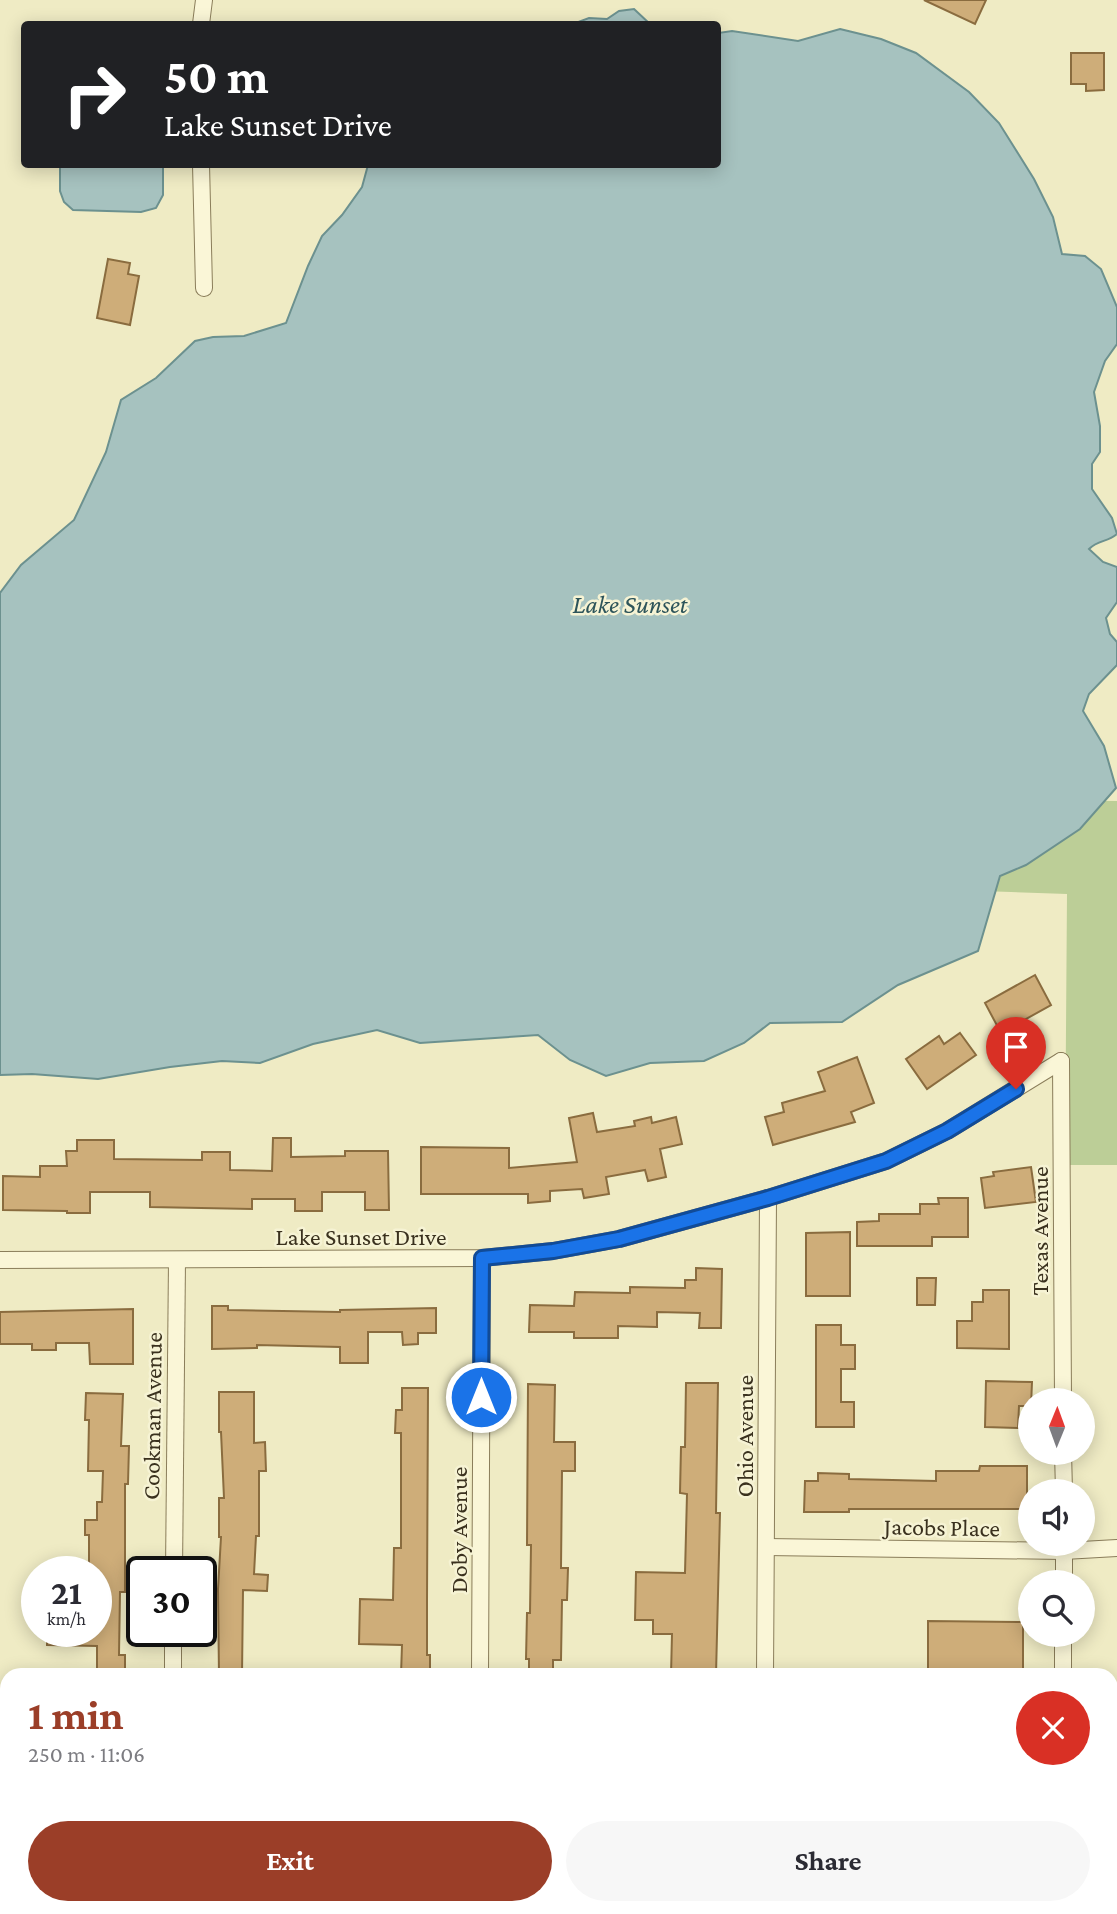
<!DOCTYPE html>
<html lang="en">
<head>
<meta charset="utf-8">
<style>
  body { margin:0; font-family:"Crimson Pro",serif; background:#f7f7f7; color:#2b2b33; height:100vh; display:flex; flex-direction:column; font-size:26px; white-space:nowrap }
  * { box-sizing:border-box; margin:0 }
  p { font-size:23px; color:#7c7c81 }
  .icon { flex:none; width:38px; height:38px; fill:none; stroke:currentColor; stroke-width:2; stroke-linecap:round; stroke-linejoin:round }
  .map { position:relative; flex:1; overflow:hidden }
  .panel { position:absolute; left:0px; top:1668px; width:1118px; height:247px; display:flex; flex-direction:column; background:#fff; border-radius:21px 21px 0 0; box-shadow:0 4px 18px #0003 }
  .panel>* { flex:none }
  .guide { position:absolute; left:21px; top:21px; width:700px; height:147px; border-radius:7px; box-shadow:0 4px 18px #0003; background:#202124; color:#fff; overflow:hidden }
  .needle { width:46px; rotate:1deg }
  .tools { position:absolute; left:1018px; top:1388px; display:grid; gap:14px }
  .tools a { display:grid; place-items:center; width:77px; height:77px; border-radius:50%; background:#fff; box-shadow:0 4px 18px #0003; font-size:35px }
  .speed { position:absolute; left:21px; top:1556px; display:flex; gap:14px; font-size:35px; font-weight:700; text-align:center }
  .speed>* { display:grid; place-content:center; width:91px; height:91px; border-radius:50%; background:#fff; box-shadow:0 4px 18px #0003; line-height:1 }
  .speed small { font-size:18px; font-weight:400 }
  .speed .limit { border:4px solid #111; border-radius:10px; background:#fff; color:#111 }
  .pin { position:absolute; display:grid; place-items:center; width:60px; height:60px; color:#fff; margin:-72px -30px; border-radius:50% 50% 50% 0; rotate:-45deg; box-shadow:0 0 7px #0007 }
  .pin .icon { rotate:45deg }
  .me { position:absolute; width:77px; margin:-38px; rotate:0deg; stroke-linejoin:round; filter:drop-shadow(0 0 5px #0008) }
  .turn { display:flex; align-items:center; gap:24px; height:147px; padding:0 28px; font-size:32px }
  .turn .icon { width:91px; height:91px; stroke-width:2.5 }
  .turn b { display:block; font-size:49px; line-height:60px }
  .round { display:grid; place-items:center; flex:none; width:74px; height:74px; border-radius:37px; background:#f7f7f7 }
  .summary { display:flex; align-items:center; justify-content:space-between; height:119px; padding:0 28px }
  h1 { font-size:42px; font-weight:700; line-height:52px; color:#9b3e28 }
  .button { display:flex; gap:14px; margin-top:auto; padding:14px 28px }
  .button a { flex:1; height:80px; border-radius:42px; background:#9b3e28; color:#fff; font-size:28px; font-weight:700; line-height:80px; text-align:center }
  .button a+a { background:#f7f7f7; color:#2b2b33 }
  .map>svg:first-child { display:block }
  .green { fill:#bcce97 }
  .water { fill:#a6c2bf; stroke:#6c918f; stroke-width:2 }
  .building { fill:#cead79; stroke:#8a6c3f; stroke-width:2 }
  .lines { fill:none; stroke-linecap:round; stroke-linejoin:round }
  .street-casing { stroke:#8a7d5a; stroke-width:18 }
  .street { stroke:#faf6d7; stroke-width:16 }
  .route-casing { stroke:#114b97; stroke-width:18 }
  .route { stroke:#1a73e8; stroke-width:12 }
  .labels { text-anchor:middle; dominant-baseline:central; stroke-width:5; stroke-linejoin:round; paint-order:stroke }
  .street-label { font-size:24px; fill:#3a311e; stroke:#f6f3d4 }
  .water-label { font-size:26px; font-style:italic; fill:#2d545a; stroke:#f6f3d4 }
</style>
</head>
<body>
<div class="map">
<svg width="1117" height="1914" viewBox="0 0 1117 1914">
  <rect width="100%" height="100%" fill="#efebc4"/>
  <!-- green -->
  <polygon class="green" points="1008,800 1117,801 1117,1165 1065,1165 1067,894 924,889"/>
  <!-- water -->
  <g class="water">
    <polygon points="634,9 650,24 539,24 573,24 589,18 607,19 619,11"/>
    <path d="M840,29L881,39L916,53L969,92L999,123L1034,179L1053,217L1062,254L1085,256L1101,269L1117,307V344L1105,361L1094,392L1100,426V452L1092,464V489L1112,518L1117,534C1108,542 1098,540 1089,549L1103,562L1117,567V602L1106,618L1110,634L1117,642V665L1089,694L1083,711L1104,746L1116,788L1080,829L1026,865L1000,876L978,951L898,985L842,1022L770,1023L744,1043L704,1061L650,1063L606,1076L570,1060L538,1035L420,1043L377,1030L313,1044L260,1063L222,1061L170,1067L98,1079L32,1074L0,1075V593L21,565L74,520L106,452L121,400L156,378L195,341L213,337L244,336L286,323L308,266L322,236L342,215L362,187L368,165L718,164V33L732,31L798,41Z"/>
    <polygon points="60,165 163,165 163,195 156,208 141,212 73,210 64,202 60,191"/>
  </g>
  <!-- building -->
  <g class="building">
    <polygon points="924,0 986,0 975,24"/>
    <polygon points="1071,53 1104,53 1104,90 1086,91 1086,84 1071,84"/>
    <polygon points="108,259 130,263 128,274 139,276 130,325 97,318"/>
    <polygon points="1035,975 1051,1005 1001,1033 985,1003"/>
    <polygon points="960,1033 976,1055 927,1089 906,1059 939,1036 944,1044"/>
    <polygon points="857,1057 874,1103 851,1112 855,1122 773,1145 765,1117 784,1112 782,1103 825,1091 818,1072"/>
    <polygon points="593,1113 597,1132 635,1126 634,1121 651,1117 652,1123 676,1117 682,1144 660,1149 666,1177 648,1181 645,1170 606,1177 609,1194 584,1198 582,1189 550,1191 550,1201 528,1203 528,1194 421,1194 421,1147 509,1148 509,1168 577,1162 569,1118"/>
    <polygon points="273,1138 291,1138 291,1157 345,1156 345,1151 388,1151 389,1210 365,1210 365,1192 322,1192 322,1211 295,1211 295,1199 252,1199 252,1209 150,1207 150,1192 90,1192 90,1213 67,1213 67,1211 3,1210 3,1176 40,1177 40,1166 67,1166 66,1151 77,1151 77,1140 114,1140 114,1159 202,1160 202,1152 230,1152 230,1170 272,1171"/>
    <polygon points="1031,1167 1036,1202 985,1208 981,1178 994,1176 993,1172"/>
    <polygon points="938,1198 968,1198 968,1237 932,1237 932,1246 857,1246 857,1222 879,1221 879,1214 920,1214 920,1204 939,1204"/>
    <polygon points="850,1232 850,1296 806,1296 806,1233"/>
    <polygon points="696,1268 722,1269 721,1328 699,1328 700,1313 657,1312 657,1327 618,1326 618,1338 574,1338 574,1332 529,1332 530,1305 574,1306 575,1292 630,1293 630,1287 685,1288 685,1280 696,1280"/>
    <polygon points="917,1278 936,1278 935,1305 917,1305"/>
    <polygon points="983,1290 1009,1290 1009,1349 957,1348 957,1321 972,1321 972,1302 983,1302"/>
    <polygon points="212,1306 228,1306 228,1310 340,1312 340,1310 436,1308 436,1333 418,1333 418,1344 403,1345 402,1332 368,1332 368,1363 340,1363 340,1347 257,1345 257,1348 212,1349"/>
    <polygon points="133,1309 133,1364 90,1364 89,1343 56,1343 56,1350 32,1350 32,1344 0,1344 0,1312"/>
    <polygon points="816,1325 841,1325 841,1345 855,1345 855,1369 841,1369 841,1402 854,1402 854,1427 816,1427"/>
    <polygon points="986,1381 1032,1382 1031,1406 1019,1406 1018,1428 985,1427"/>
    <polygon points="686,1383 718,1383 716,1513 720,1513 716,1675 671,1675 672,1634 653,1634 653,1620 635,1620 636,1572 685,1573 687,1494 680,1493 681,1447 685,1447"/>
    <polygon points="528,1384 555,1385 554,1442 575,1442 575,1471 562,1471 561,1568 568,1568 567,1600 562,1600 561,1660 553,1660 553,1675 529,1675 529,1659 526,1659 527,1613 530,1613 531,1545 527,1545"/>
    <polygon points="402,1388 428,1388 427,1600 427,1655 430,1655 430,1675 401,1675 402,1645 359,1644 360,1599 393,1600 394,1548 401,1548 401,1433 395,1433 396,1410 402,1410"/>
    <polygon points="219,1392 254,1392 254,1443 265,1442 266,1471 259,1471 259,1536 256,1536 254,1574 268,1575 267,1591 243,1590 242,1675 219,1675 218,1589 221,1537 219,1537 219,1498 224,1498 221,1432 219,1432"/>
    <polygon points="86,1393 123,1394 121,1446 129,1446 128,1484 125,1484 125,1592 120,1592 119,1655 125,1655 125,1675 97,1675 97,1646 47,1645 47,1631 96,1631 96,1572 89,1572 89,1535 85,1535 85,1520 97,1520 97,1502 102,1502 103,1471 88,1471 89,1420 85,1420"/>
    <polygon points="980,1466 1027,1466 1027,1509 849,1509 849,1512 804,1512 805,1481 818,1481 818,1473 849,1474 849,1479 936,1481 936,1471 979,1471"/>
    <polygon points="928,1621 1023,1622 1023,1675 928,1675"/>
  </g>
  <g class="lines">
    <defs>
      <g id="street">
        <polyline points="201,24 204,0"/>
        <polyline points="201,164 204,288"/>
        <polyline points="1061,1061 1063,1400"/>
        <polyline points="0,1260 482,1258 553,1251 619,1239 768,1198 886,1161 947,1131 1061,1061"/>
        <polyline points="1063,1452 1064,1491"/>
        <polyline points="766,1547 1064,1551 1117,1548"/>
        <polyline points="174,1572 177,1260"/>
        <polyline points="1064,1582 1064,1544"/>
        <polyline points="173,1675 173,1631"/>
        <polyline points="480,1675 482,1258"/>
        <polyline points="765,1675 768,1198"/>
        <polyline points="1063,1675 1063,1634"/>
        <polyline points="171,1914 171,1908"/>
        <polyline points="480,1914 480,1908"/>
        <polyline points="763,1914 763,1908"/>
        <polyline points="1062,1914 1062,1908"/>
      </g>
    </defs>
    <!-- street casing -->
    <use href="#street" class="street-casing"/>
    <!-- street -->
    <use href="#street" class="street"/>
  </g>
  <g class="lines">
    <defs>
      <polyline id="route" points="481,1397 482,1258 553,1251 619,1239 768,1198 886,1161 947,1131 1016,1089"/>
    </defs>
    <!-- route casing -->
    <use href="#route" class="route-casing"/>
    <!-- route -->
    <use href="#route" class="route"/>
  </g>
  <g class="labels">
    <!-- street labels -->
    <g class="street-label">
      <text transform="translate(1039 1231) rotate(-90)">Texas Avenue</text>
      <text x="361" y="1236">Lake Sunset Drive</text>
      <text transform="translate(152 1416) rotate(-89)">Cookman Avenue</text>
      <text transform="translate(744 1436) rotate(-90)">Ohio Avenue</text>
      <text transform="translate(942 1527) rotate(1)">Jacobs Place</text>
      <text transform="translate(458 1530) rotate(-90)">Doby Avenue</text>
    </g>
    <!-- water labels -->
    <g class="water-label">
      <text x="630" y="604">Lake Sunset</text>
    </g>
  </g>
</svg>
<div class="tools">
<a><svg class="needle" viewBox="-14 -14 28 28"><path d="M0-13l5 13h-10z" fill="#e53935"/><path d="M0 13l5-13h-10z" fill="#7c7c81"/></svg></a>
<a><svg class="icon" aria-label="sound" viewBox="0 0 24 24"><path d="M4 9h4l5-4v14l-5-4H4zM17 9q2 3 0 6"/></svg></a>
<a><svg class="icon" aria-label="search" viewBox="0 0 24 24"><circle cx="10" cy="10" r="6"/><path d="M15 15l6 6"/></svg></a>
</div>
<div class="speed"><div>21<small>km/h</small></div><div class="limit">30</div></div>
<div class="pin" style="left:1016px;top:1089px;background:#d93025"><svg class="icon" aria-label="arrive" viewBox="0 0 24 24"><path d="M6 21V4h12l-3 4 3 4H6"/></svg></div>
<svg class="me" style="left:481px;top:1397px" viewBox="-20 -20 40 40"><circle r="17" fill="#1a73e8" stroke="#fff" stroke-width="3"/><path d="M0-11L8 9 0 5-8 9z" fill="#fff"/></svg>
<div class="guide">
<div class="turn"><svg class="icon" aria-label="right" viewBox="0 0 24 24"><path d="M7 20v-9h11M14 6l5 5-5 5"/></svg><div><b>50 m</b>Lake Sunset Drive</div></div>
</div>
<section class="panel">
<div class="summary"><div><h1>1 min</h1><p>250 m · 11:06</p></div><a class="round" style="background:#d93025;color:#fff"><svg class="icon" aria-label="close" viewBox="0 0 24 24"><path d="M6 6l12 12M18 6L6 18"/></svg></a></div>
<div class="button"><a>Exit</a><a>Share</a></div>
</section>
</div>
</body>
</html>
